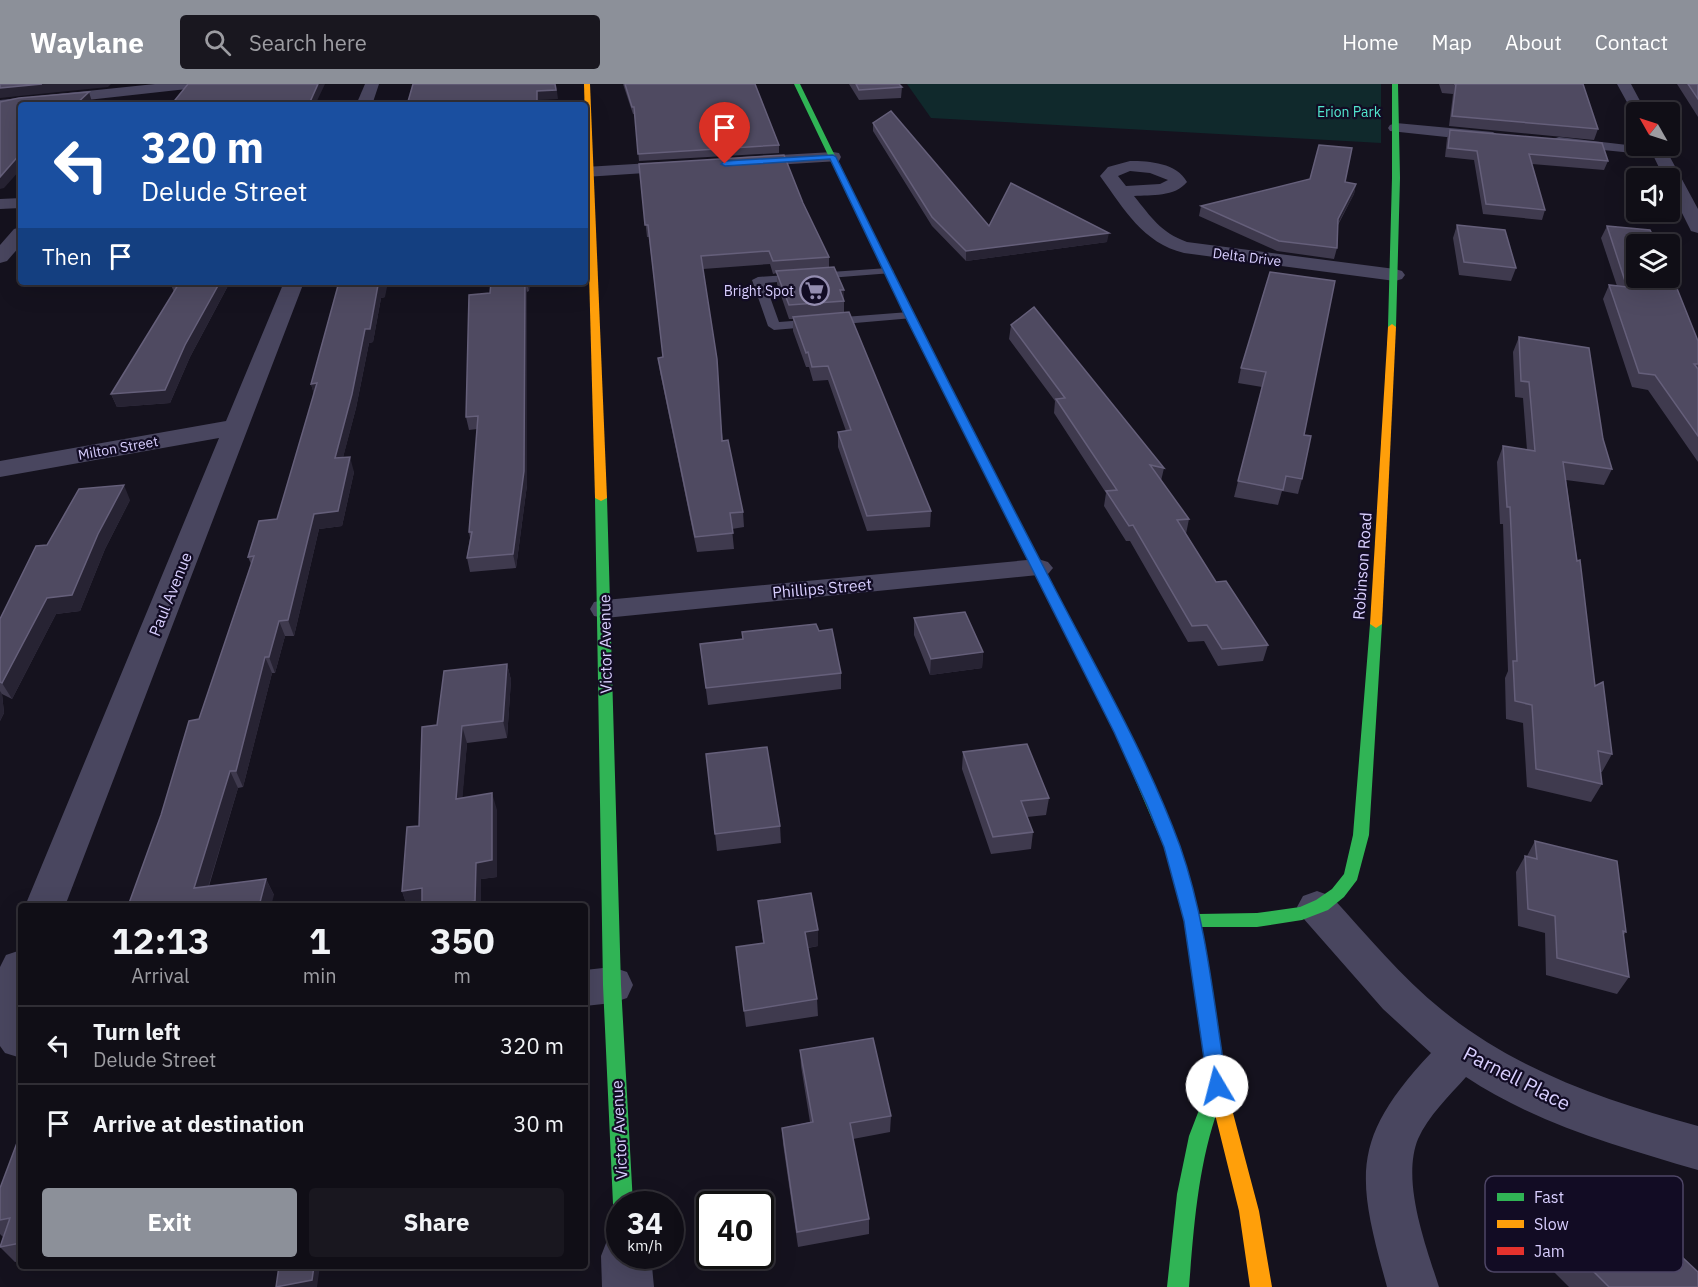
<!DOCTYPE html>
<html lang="en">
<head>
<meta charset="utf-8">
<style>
  body { margin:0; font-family:"IBM Plex Sans",sans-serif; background:#19171f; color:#f1f3f6; height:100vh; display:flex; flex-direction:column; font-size:22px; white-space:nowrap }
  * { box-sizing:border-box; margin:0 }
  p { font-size:20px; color:#9c9ca1 }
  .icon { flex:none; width:33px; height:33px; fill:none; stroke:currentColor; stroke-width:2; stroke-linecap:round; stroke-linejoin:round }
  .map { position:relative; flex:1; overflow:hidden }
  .panel { position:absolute; left:18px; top:819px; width:570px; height:366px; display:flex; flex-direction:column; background:#100e16; border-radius:6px; box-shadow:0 6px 24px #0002,0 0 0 2px #302e35 }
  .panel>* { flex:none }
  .hud { position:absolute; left:18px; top:18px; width:570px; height:183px; border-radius:6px; box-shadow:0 6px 24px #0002,0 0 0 2px #302e35; background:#1a4fa0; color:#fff; overflow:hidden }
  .needle { width:39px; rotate:309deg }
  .fabs { position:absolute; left:1626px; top:18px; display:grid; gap:12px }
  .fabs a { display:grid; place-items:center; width:54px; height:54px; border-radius:6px; background:#100e16; box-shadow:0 6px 24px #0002,0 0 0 2px #302e35; font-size:30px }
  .speed { position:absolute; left:606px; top:1107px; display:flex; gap:12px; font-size:30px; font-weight:700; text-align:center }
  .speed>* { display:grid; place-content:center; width:78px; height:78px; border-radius:50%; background:#100e16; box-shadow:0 6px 24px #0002,0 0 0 2px #302e35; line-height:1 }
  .speed small { font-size:15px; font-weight:400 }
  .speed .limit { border:3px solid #111; border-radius:9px; background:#fff; color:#111 }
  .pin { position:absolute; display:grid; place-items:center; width:51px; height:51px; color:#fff; margin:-62px -26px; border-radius:50% 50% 50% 0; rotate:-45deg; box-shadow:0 0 6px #0007 }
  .pin .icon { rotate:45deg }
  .me { position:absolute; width:66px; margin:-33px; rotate:352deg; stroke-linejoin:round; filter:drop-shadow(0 0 4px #0008) }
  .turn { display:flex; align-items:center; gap:21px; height:126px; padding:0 24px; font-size:27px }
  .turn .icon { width:78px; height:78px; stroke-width:2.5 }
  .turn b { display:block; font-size:42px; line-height:51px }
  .then { display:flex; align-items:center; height:57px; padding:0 24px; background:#0003; gap:12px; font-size:22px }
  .eta { display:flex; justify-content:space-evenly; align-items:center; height:102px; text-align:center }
  .eta b { font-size:36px; font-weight:700; line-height:42px }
  .button { display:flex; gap:12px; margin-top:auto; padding:12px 24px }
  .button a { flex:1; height:69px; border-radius:6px; background:#8c9099; color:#fff; font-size:24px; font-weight:700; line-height:69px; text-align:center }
  .button a+a { background:#19171f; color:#f1f3f6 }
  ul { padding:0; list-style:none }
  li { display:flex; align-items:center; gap:18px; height:78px; padding:0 24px; border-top:2px solid #302e35 }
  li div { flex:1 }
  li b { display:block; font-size:22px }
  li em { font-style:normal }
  header { display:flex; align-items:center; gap:36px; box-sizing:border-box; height:84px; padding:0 30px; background:#8c9099; color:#fff }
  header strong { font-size:28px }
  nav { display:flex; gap:33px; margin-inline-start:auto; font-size:21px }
  .search { width:420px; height:54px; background:#19171f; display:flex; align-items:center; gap:15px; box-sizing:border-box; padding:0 21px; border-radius:6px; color:#9c9ca1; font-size:22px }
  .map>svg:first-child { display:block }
  .green { fill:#10292c }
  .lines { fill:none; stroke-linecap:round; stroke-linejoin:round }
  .lane { fill:#49465f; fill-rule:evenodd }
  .street { fill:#49465f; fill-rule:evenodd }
  .fast { fill:#30b455; fill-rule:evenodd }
  .slow { fill:#ff9f0a; fill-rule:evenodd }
  .jam { fill:#e5322d; fill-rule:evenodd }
  .wall { fill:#3f3a4e }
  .shaded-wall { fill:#272333 }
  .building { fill:#4f4a61; stroke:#655f7a; stroke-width:1.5 }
  .route { fill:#1a73e8; stroke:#114b97; stroke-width:1.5 }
  .labels { text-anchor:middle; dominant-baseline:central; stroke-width:4.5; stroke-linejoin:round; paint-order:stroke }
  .far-park-label { font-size:14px; fill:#52e7cf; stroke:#120c24 }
  .far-street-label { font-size:14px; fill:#d9cfff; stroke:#120c24 }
  .far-poi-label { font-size:14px; fill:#d9cfff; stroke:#120c24; text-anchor:end }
  .street-label { font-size:16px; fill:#d9cfff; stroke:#120c24 }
  .near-street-label { font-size:20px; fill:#d9cfff; stroke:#120c24 }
  .key { fill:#120c24; stroke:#4e4666; stroke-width:1.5 }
  .key-label { font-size:16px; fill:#d9cfff }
</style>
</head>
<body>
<header>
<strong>Waylane</strong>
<div class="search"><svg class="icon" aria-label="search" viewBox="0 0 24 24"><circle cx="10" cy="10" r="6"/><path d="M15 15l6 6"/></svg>Search here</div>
<nav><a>Home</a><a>Map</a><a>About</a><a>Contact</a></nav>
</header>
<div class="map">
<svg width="1698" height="1203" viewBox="0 0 1698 1203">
  <rect width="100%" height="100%" fill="#15121e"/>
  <!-- green -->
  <polygon class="green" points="907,0 1381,0 1381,59 931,34"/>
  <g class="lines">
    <!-- lane -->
    <polygon class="lane" points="888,184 894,187 892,189 765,199 779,238 909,228 913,230 913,234 774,246 768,242 752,196 758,193"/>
    <!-- street -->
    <g class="street">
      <polygon points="155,0 203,0 196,4 42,21 21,21 21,23 0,26 0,16"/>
      <polygon points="365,0 379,0 372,21 356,21"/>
      <polygon points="1617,0 1631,0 1646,28 1636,28 1636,32 1634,31"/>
      <polygon points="1396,39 1493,48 1501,53 1493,58 1390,47 1388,44 1390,41"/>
      <polygon points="1559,53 1636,62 1664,62 1698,125 1698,149 1691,147 1670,105 1670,94 1664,94 1653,71 1553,61 1551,58 1553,55"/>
      <polygon points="833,68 839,69 841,73 839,77 742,83 734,78 742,73"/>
      <polygon points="684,77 690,78 692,82 690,86 585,93 585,83"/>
      <path d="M1130,77C1150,77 1177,79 1187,98C1175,113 1151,111 1134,112C1152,134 1160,148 1187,158L1395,185L1402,187L1405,191L1402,195L1395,197L1184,169C1143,159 1124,125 1100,92L1108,83ZM1130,87L1150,89L1168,96L1160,100L1126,102L1118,92Z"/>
      <polygon points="21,114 21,124 0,125 0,115"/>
      <polygon points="21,143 21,161 7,177 0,179 0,161 14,145"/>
      <polygon points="284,198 304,198 65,822 25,822 219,354 0,393 0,377 226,337"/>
      <polygon points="1038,475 1048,478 1053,484 1048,490 605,534 594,532 590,525 594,518 605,516"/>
      <path d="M1317,807L1331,812C1367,851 1401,893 1442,926C1517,987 1607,1017 1698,1042V1086C1619,1063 1535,1039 1466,993C1450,1011 1428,1032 1418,1055C1401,1097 1426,1162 1439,1203H1387C1357,1094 1349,1056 1431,969L1383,925L1303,834L1297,823L1303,812Z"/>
      <polygon points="21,866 21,974 5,969 0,962 0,883 6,871"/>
      <polygon points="612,883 627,888 633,901 627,914 612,919 585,922 585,886"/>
      <polygon points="620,1149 620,1172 651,1172 654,1203 602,1203 601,1172 608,1154"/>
    </g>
    <!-- fast -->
    <g class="fast">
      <polygon points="794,0 800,0 913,232 1037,471 1035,474 1027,474 1025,471 905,232"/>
      <polygon points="1392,0 1398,0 1400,94 1396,243 1392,246 1388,243 1392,94"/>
      <polygon points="601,411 607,414 621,901 633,1120 620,1120 620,1128 616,1127 613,1120 603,901 595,414"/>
      <path d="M1376,536L1382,540L1369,751L1357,796L1344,813L1328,826L1302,836L1257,843H1201L1229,1014L1227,1020L1219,1022C1198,1081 1194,1141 1189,1203H1167L1177,1110L1189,1052L1209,1000L1184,837L1164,763L1118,656L1125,651L1132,656L1180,763L1198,830L1257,829L1300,823L1316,816L1332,805L1344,790L1353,751L1370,540Z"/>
    </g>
    <!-- slow -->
    <g class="slow">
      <polygon points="584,0 590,0 607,414 601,417 595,414"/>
      <polygon points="1392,240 1396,243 1382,540 1376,544 1370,540 1388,243"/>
      <polygon points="1220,1005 1227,1008 1229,1014 1259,1127 1272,1203 1250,1203 1239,1127 1211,1014 1213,1008"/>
    </g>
    <!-- jam -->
    <polygon class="jam" points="1031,467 1037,471 1132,656 1130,659 1125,661 1118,656 1025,471"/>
  </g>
  <!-- wall -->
  <g class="wall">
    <polygon points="623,0 755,0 779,61 779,69 639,77 635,30 633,30"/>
    <polygon points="849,0 899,0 902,3 901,14 859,16"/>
    <polygon points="1439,0 1583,0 1598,45 1594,56 1449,42 1453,10 1442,9"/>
    <polygon points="1677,0 1698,0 1698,33"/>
    <polygon points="873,39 989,142 1107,158 966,177 932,142 873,47"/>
    <polygon points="1450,46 1608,77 1604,86 1532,80 1545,126 1542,136 1483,130 1474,76 1445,73 1447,54"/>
    <polygon points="639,80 803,119 829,173 829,183 844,206 844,228 931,427 930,443 867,447 838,363 838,348 846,347 828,296 813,297 809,283 806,283 793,247 793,235 789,235 777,200 777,189 773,190 770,180 703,185 723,357 743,428 744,443 732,445 734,465 697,468 660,288 658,274 663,273 649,153 647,153"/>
    <polygon points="1310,95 1356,100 1354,110 1338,141 1337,164 1334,175 1277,167 1199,132 1201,122"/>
    <polygon points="1457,141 1516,184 1511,197 1459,191 1453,154"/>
    <polygon points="1607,142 1698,257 1698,378 1648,306 1632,303 1603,215 1609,201 1617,202 1601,154"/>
    <polygon points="1270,188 1304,351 1302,395 1298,410 1282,407 1278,421 1234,413 1262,303 1238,299 1241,284"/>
    <polygon points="173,198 230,198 190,273 170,319 117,323 111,310 174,208 171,201"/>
    <polygon points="339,198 385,213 381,214 373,258 369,259 356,324 343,373 354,388 342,442 319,445 294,552 285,552 275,589 272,589 243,703 238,704 209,802 266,795 274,811 128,822 199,635 251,480 248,473 277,435 314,310 311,300"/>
    <polygon points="491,198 530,198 529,207 527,208 527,401 516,484 470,488 467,474 470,454 469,448 477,345 469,346 466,333 490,209"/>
    <polygon points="1011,241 1164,384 1161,397 1189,435 1186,450 1216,498 1268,561 1263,577 1218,582 1204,557 1188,558 1130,457 1126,457 1104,422 1106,409 1054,329 1055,317 1009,255"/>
    <polygon points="1519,253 1603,355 1612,385 1604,401 1566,396 1595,602 1612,670 1602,688 1600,688 1602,700 1591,718 1527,703 1523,639 1506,635 1505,594 1508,587 1503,440 1500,440 1497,378 1503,362 1527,366 1523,314 1515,313 1513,268"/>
    <polygon points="130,416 105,465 80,527 56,530 12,615 2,610 4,629 0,637 0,535 47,461"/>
    <polygon points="914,534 983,568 982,584 930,591 914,551"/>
    <polygon points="819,547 841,589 841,605 708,621 700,560 743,555 742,548"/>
    <polygon points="507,580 511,596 507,654 467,659 462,714 497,726 497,793 481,795 481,822 407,822 402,807 419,742 437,641"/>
    <polygon points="963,668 1049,714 1046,731 1027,733 1033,748 1031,765 991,770 962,685"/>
    <polygon points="706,670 780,742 781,759 717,767"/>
    <polygon points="1535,757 1626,848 1623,852 1629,893 1617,910 1546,891 1545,849 1518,842 1516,788 1525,772 1527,772"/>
    <polygon points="758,817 818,846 818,862 808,864 817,915 818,932 746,943 736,863 763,859"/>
    <polygon points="800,966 891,1032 890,1048 853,1055 869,1135 869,1150 798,1163 783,1060 782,1044 810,1038 801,982"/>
    <polygon points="21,1058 21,1177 15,1178 0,1163 3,1153 0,1150 0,1104"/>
    <polygon points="1546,1140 1698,1203 1569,1203 1528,1162"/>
  </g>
  <!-- shaded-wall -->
  <g class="shaded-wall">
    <polygon points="42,0 111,0 108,3 0,14 0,4"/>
    <polygon points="318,0 325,0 315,21 304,21"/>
    <polygon points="556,0 558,15 539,16 539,21 537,21 537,7"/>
    <polygon points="89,8 92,18 89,21 75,21"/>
    <polygon points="21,69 21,85 4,104 0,105 0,93"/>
    <polygon points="1356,100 1354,110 1335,145 1338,135"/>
    <polygon points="1109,149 1107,158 966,177 966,167"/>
    <polygon points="220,198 230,198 190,273 170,319 117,323 111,310 185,261"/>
    <polygon points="382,198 388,198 385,213 381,214 373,258 369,259 356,324 339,389 335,374 365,245 378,201"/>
    <polygon points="525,198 527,208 527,401 516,484 513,470"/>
    <polygon points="527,198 530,198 529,207"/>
    <polygon points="840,206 844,206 844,217"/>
    <polygon points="317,299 315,314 311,300"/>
    <polygon points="350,373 354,388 342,442 319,445 294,552 288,536 314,430"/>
    <polygon points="124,401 130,416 105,465 80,527 56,530 12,615 2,599 47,514 98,450"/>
    <polygon points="279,537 285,552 275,589 269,573"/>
    <polygon points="983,568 982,584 930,591 931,575"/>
    <polygon points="265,573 272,589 243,703 236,687"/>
    <polygon points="507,580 511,596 507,654 503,637"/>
    <polygon points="0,607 2,610 4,629 0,637"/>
    <polygon points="462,642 467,659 461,732 456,715"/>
    <polygon points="230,687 238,704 203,820 194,804"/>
    <polygon points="492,709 497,726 497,793 481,795 481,822 448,822 476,779"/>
    <polygon points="266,795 274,811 271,822 259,822"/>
    <polygon points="422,804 422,822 407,822 402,807"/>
    <polygon points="818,846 818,862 806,864 805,848"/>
    <polygon points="314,1182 320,1182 317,1203 279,1203"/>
  </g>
  <!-- building -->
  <g class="building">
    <polygon points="0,0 42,0 0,4"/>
    <polygon points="188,0 318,0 309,20 304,21 171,21"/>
    <polygon points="413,0 555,0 556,6 537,7 537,21 407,21"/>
    <polygon points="625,0 755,0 779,61 638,70 634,23 632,23"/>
    <polygon points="856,0 899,0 902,3 859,6"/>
    <polygon points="1454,0 1583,0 1598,45 1452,32 1456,0"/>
    <polygon points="1688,0 1698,0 1698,15"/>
    <polygon points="89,8 75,21 21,21 21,69 0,93 0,18 19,14"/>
    <polygon points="891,27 989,142 1011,99 1109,149 966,167 932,133 873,39"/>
    <polygon points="1450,46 1602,59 1608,77 1529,70 1545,126 1486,120 1477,67 1448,64"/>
    <polygon points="1319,61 1352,64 1345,98 1356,100 1338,135 1337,164 1279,157 1201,122 1310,95"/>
    <polygon points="784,71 803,119 829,173 773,177 769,167 701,172 717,275 722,357 728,356 743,428 730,429 733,449 695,453 658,274 663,273 648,141 645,141 639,80"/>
    <polygon points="1457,141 1505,146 1516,184 1464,178"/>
    <polygon points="1607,142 1650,146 1657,160 1636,160 1636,194 1670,194 1670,187 1698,257 1698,280 1694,280 1698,285 1698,352 1655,291 1639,289 1609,201 1627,203"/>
    <polygon points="834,183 844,206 840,206 844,217 789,221 776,187"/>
    <polygon points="1270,188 1335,197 1304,351 1311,352 1302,395 1286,392 1283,406 1238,397 1266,288 1241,284"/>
    <polygon points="173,198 220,198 185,261 165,306 111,310 178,201 171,201"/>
    <polygon points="339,198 382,198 381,201 378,201 370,245 365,245 352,310 335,374 350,373 338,427 314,430 288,536 279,537 269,573 265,573 236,687 230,687 194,804 266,795 259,822 128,822 161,731 189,637 199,635 254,472 248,473 259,437 277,435 317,299 311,300"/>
    <polygon points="491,198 525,198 524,387 513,470 467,474 472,448 469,448 478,332 466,333 469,211 490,209"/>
    <polygon points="1034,223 1164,384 1150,381 1189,435 1177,436 1216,498 1226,497 1268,561 1222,565 1207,541 1192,542 1133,441 1129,442 1106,407 1117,406 1056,315 1065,314 1011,241"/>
    <polygon points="849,228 931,427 867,432 838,348 851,346 828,282 812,283 808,268 806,269 793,233"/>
    <polygon points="1519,253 1589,264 1603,355 1612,385 1563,378 1577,477 1580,476 1595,602 1603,598 1612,670 1598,667 1602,700 1536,685 1532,621 1515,617 1513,577 1517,577 1510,423 1507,423 1503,362 1535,367 1529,298 1521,297"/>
    <polygon points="124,401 98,450 72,511 47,514 2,599 0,598 0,535 36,462 47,461 79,405"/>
    <polygon points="965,528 983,568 931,575 914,534"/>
    <polygon points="816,540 819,547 832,545 841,589 706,604 700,560 743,555 742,548"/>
    <polygon points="507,580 503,637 462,642 456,715 492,709 492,776 476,779 475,817 448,822 422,822 422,804 402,807 407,743 419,742 422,643 437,641 444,587"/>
    <polygon points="1027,660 1049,714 1021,717 1033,748 993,753 963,668"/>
    <polygon points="767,663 780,742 715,750 706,670"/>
    <polygon points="1535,757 1617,777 1626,848 1623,847 1629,893 1557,874 1555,832 1528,825 1525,772 1537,775"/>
    <polygon points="811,809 818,846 805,848 817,915 744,927 736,863 764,859 758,817"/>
    <polygon points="873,954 891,1032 850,1039 869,1135 797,1148 782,1044 813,1038 800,966"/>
    <polygon points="21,1058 21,1159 0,1163 10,1134 0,1136 0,1104 17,1059"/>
    <polygon points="1603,1099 1698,1188 1698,1203 1609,1203 1546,1140"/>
    <polygon points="279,1182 314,1182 312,1196 276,1203"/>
  </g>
  <!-- route -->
  <path class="route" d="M833,71L836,73C907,217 979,359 1053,501C1097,586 1147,672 1180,762C1207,839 1214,922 1227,1002L1224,1008L1217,1011L1211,1008L1208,1002L1184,837L1164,763L1147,721L1114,648L905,232L830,75L725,82L721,80L725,77Z"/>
  <!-- icons -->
  <defs>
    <symbol id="supermarket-ring" viewBox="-11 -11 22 22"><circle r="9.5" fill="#120c24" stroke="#948db0" stroke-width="1.5"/><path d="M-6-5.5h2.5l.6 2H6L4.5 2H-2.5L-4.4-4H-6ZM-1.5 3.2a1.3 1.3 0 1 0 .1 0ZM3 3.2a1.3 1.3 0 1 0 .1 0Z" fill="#948db0"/></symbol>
  </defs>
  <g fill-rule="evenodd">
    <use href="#supermarket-ring" x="798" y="190" width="33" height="33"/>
  </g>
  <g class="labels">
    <!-- far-park labels -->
    <g class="far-park-label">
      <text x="1349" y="28">Erion Park</text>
    </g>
    <!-- far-street labels -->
    <g class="far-street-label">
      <text transform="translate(1247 173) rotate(7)">Delta Drive</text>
      <text transform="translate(118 364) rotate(-10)">Milton Street</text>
    </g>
    <!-- far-poi labels -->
    <g class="far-poi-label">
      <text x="794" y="207">Bright Spot</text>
    </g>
    <!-- street labels -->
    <g class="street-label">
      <text transform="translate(1362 482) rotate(-86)">Robinson Road</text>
      <text transform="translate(822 504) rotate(-5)">Phillips Street</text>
      <text transform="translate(170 510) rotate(-68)">Paul Avenue</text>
      <text transform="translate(605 560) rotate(-91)">Victor Avenue</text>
      <text transform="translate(619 1046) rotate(-93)">Victor Avenue</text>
    </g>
    <!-- near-street labels -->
    <g class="near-street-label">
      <text transform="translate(1517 994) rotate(27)">Parnell Place</text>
    </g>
  </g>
  <!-- legend -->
  <rect x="1485" y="1092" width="198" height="96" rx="9" class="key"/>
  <rect x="1497" y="1109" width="27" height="8" fill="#30b455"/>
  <rect x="1497" y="1136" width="27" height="8" fill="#ff9f0a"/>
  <rect x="1497" y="1163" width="27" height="8" fill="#e5322d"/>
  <g class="key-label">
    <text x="1534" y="1119">Fast</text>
    <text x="1534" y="1146">Slow</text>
    <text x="1534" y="1173">Jam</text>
  </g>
</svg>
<div class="fabs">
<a><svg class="needle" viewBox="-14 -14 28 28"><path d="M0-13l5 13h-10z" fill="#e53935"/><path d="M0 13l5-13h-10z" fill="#9c9ca1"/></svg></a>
<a><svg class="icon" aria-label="sound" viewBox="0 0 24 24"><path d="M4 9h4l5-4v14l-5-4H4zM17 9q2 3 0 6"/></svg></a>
<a><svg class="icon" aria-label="layers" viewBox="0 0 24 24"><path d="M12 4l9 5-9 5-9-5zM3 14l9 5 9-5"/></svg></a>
</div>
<div class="speed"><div>34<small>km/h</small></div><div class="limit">40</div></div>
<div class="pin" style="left:725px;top:80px;background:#d93025"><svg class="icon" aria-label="arrive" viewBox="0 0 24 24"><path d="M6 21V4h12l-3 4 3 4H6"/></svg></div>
<svg class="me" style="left:1217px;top:1002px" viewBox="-20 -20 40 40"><circle r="19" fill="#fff"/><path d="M0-13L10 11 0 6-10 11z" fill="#1a73e8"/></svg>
<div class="hud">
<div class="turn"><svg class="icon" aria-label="left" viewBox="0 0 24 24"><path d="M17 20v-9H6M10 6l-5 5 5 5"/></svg><div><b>320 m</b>Delude Street</div></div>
<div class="then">Then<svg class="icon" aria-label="arrive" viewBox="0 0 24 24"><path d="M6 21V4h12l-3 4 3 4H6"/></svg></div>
</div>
<section class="panel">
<div class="eta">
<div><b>12:13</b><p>Arrival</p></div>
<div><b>1</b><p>min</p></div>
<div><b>350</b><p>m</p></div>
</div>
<ul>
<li><svg class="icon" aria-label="left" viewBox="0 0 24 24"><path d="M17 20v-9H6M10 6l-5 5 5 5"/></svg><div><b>Turn left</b><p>Delude Street</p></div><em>320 m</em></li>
<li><svg class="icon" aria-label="arrive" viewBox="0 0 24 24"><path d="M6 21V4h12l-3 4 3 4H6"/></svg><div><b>Arrive at destination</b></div><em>30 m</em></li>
</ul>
<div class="button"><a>Exit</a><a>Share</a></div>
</section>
</div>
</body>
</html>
